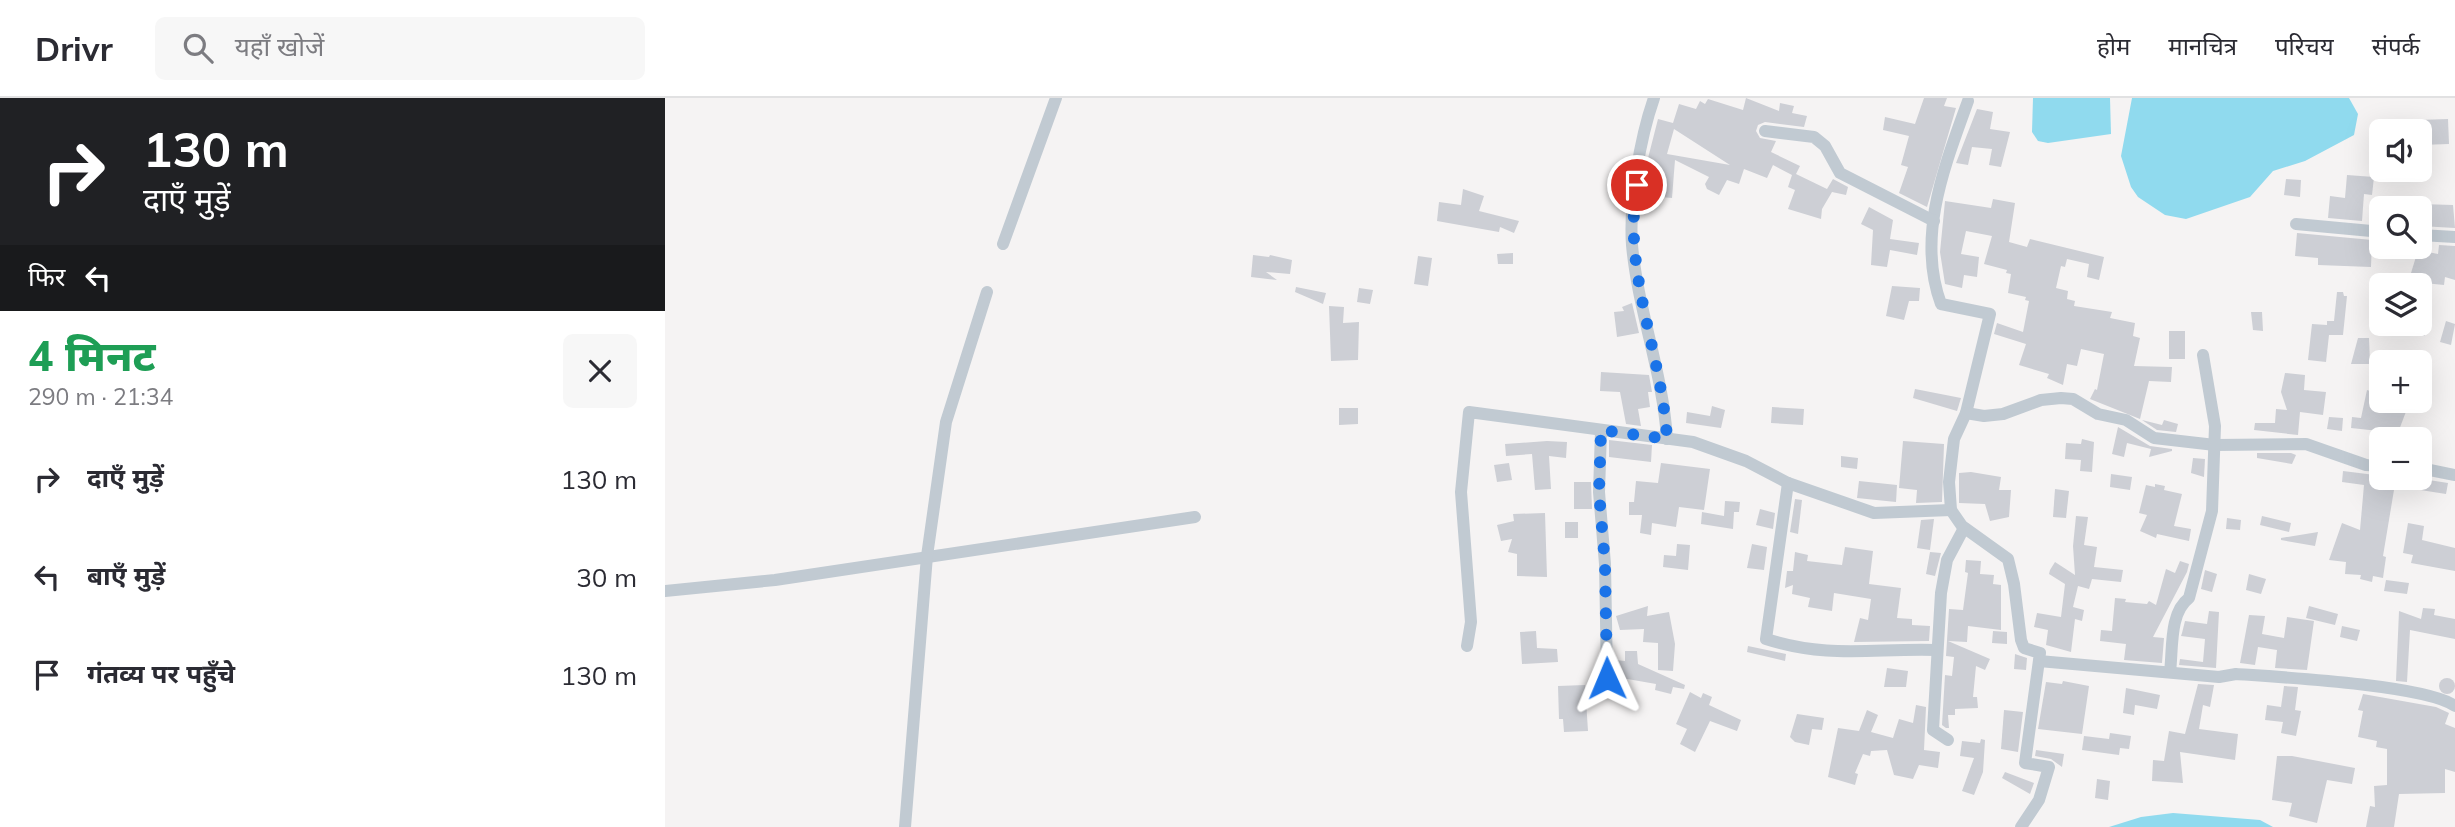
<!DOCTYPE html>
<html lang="hi">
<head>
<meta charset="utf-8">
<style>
  body { margin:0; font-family:Mulish,"Noto Sans Devanagari",sans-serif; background:#f7f7f7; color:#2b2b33; height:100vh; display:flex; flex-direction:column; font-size:26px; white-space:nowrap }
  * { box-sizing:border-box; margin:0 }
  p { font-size:23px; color:#7c7c81 }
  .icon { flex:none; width:38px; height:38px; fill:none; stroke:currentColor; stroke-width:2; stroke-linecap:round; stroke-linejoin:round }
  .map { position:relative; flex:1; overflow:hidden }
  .sheet { display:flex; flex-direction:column; background:#fff; width:665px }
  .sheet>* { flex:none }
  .banner { background:#202124; color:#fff; overflow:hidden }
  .tools { position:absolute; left:1704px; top:21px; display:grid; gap:14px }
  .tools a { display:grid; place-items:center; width:63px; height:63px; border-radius:10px; background:#fff; box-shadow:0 7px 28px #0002; font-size:35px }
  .pin { position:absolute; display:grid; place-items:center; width:60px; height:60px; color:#fff; margin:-30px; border:4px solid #fff; border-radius:50%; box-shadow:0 2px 7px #0007 }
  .me { position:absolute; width:77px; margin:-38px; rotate:359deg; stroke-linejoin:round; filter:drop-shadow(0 0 5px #0008) }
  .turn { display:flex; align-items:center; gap:24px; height:147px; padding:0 28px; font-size:32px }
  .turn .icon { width:91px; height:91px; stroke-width:2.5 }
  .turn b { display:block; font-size:49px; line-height:60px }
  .then { display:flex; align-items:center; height:66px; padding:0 28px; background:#0003; gap:14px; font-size:26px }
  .round { display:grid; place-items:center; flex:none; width:74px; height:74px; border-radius:10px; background:#f7f7f7 }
  .headline { display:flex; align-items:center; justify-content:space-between; height:119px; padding:0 28px }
  h1 { font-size:42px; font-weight:800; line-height:52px; color:#1e9e55 }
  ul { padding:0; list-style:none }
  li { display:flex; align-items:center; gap:21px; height:98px; padding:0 28px }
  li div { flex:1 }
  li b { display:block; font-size:26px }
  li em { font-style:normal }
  header { display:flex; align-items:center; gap:42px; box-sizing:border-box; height:98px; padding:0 35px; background:#fff; border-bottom:2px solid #e1e1e2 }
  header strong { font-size:33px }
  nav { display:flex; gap:38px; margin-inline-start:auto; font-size:24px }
  .search { width:490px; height:63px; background:#f7f7f7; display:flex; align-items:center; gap:18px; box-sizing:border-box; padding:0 24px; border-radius:10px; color:#7c7c81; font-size:26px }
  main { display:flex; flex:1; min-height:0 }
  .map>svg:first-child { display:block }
  .water { fill:#90daee }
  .building { fill:#cdcfd5; fill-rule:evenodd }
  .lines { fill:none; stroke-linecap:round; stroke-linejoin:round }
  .minor { stroke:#c1cad2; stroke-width:12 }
  .route { stroke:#1a73e8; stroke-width:12; stroke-dasharray:0 21.6 }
</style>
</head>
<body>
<header>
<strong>Drivr</strong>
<div class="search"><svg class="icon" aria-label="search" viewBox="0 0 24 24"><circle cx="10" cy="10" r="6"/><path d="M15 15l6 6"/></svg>यहाँ खोजें</div>
<nav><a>होम</a><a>मानचित्र</a><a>परिचय</a><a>संपर्क</a></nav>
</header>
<main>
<section class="sheet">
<div class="banner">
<div class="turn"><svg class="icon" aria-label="right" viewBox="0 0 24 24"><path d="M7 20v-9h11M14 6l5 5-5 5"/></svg><div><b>130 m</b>दाएँ मुड़ें</div></div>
<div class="then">फिर<svg class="icon" aria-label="left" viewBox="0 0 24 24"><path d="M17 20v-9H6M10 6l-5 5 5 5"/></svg></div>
</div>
<div class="headline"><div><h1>4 मिनट</h1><p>290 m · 21:34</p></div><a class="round"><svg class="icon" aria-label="close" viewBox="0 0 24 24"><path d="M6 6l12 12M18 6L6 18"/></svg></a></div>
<ul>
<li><svg class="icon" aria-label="right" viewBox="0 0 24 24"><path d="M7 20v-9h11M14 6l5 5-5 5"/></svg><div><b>दाएँ मुड़ें</b></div><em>130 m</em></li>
<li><svg class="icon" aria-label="left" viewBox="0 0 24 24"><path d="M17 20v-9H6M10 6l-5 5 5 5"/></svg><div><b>बाएँ मुड़ें</b></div><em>30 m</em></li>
<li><svg class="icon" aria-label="arrive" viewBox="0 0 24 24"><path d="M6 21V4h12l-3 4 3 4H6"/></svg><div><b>गंतव्य पर पहुँचे</b></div><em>130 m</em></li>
</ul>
</section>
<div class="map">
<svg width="1790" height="729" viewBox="0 0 1790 729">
  <rect width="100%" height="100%" fill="#f5f3f3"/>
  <!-- water -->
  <g class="water">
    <polygon points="1368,0 1445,0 1446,36 1383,45 1373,43 1367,34"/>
    <polygon points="1467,0 1684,0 1693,16 1689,37 1640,63 1608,73 1585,99 1521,121 1500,117 1473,99 1466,89 1456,58"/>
    <polygon points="1508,715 1595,722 1608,729 1444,729 1476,719"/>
  </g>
  <!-- building -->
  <g class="building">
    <path d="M1081,0L1114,13L1115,5L1129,8L1127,15L1142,18L1139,29L1100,24L1093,27L1091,33L1095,40L1111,43L1106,54L1135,68L1131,76L1162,91L1168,81L1183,89L1181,97L1167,94L1157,111L1156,121L1123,111L1130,92L1123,89L1127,77L1108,67L1102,80L1079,71L1074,86L1062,82L1054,97L1042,91L1040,86L1044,79L1010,62L1007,100L984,98L987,66L982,64L993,21L1008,25L1014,6L1031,11L1035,3L1040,6L1043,1L1078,12ZM1009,31L1065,67L1002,56Z"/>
    <polygon points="1259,0 1282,0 1279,8 1291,10 1262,109 1234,95 1243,69 1236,67 1244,38 1218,32 1220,19 1250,26"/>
    <polygon points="1312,11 1328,14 1325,31 1345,34 1336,69 1324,67 1327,51 1307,49 1303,67 1291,65"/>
    <polygon points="1783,21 1784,46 1755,47 1753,22"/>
    <polygon points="1682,77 1709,79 1707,97 1699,96 1697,123 1663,120 1665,98 1680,100"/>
    <polygon points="1621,81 1636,82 1635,99 1619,97"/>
    <polygon points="798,91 819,98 814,113 854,123 849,135 835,129 834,134 772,123 774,104 796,107"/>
    <polygon points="1328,101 1350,105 1344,144 1362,149 1365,141 1439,159 1434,182 1422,179 1424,166 1402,161 1400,169 1396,168 1391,190 1403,193 1402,201 1410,203 1409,208 1447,214 1445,220 1470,225 1468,238 1475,240 1469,268 1507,269 1506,284 1484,283 1475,321 1425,301 1430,291 1432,292 1439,256 1416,251 1412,268 1402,266 1398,287 1382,280 1384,276 1354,267 1361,246 1329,236 1332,225 1358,234 1364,203 1360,202 1361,199 1343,195 1346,176 1341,175 1342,172 1319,166 1327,138 1301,133 1296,156 1314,159 1312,179 1299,177 1297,190 1280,186 1275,154 1280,103 1326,110"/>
    <polygon points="1755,106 1788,107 1790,130 1755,128"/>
    <polygon points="1204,109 1228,122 1225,141 1254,145 1252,157 1225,152 1222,169 1206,167 1208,132 1196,126"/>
    <polygon points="1632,135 1707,142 1706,169 1653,167 1653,160 1630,158"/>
    <polygon points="1774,147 1790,148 1790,182 1780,179 1779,187 1759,185 1758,189 1743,185 1753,152 1773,156"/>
    <polygon points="848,155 848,166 833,166 832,156"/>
    <polygon points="588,157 604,159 605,157 627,162 625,176 601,174 612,182 586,179"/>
    <polygon points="753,158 767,160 763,188 749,186"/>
    <polygon points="1227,188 1255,190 1254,203 1244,203 1239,222 1221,218"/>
    <polygon points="631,189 661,195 658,206 630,194"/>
    <polygon points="694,190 708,192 705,206 692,204"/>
    <polygon points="1672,194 1678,194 1679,198 1682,198 1678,237 1664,237 1661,264 1643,262 1647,226 1662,227 1662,223 1669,223"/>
    <polygon points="967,205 974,235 952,239 949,214 959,213 957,209"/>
    <polygon points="664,208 679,209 678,225 694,224 693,262 666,263"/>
    <polygon points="1586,214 1597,214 1598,233 1588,232"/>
    <polygon points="1781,223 1790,226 1786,247 1775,244"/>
    <polygon points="1728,226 1761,226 1760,238 1728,229"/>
    <rect x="1504" y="233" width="16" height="28"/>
    <polygon points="1693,240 1704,240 1705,266 1686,266"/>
    <polygon points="936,274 984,277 987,294 983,294 985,309 973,311 976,328 961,326 955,294 935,293"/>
    <polygon points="1620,275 1640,277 1639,292 1661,294 1658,317 1635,314 1633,337 1589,332 1590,325 1610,325 1611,311 1622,312 1616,294"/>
    <polygon points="1250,291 1296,300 1292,313 1248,300"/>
    <polygon points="1702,292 1717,297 1717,303 1745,303 1731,340 1714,333 1686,330 1687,319 1696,320"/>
    <polygon points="1047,308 1060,312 1056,330 1021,325 1022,314 1045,318"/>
    <polygon points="1107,309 1139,311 1138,327 1106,325"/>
    <polygon points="674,310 693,310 693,326 674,327"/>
    <polygon points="1664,319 1678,320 1677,333 1662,331"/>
    <polygon points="1477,322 1497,327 1499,322 1513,326 1511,334 1492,332"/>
    <polygon points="1453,329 1485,348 1507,351 1507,353 1484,359 1486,351 1462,345 1459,359 1447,356"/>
    <polygon points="1417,341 1429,344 1427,374 1415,373 1416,362 1400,361 1401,345 1416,346"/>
    <polygon points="944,342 987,347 986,364 944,359"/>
    <polygon points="882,343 902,344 901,360 884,358 886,391 870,392 867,356 841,358 840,346"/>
    <polygon points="1238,343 1279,346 1277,404 1251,405 1252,392 1234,390"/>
    <polygon points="1592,355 1626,355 1631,357 1627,366 1592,360"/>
    <polygon points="1176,358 1193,360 1192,371 1176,369"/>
    <polygon points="1528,360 1540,361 1539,379 1526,375"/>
    <polygon points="844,365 847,382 832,384 829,367"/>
    <polygon points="996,365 1045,371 1039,412 1014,409 1011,429 987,425 986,437 975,435 977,417 964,417 964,404 969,404 971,383 993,385"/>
    <polygon points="1678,373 1710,377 1709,380 1731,380 1718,458 1721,459 1718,480 1708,478 1707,484 1695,481 1696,477 1680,476 1681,464 1664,462 1677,425 1695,432 1699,387 1677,384"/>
    <polygon points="1306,374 1336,379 1334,392 1346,392 1344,419 1325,423 1320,406 1294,405 1294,375"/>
    <polygon points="1446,376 1467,379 1465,392 1445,389"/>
    <polygon points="1751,380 1783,385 1781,396 1749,391"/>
    <polygon points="1194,383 1232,387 1231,404 1192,400"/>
    <polygon points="909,384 926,384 927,411 909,411"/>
    <polygon points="1490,386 1500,388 1499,392 1517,396 1509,428 1526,431 1524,443 1492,436 1491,440 1475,433 1482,417 1474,415 1481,387 1490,389"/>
    <polygon points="1390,391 1404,393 1401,420 1388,419"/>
    <polygon points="1130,401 1137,402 1133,436 1125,434"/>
    <polygon points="1060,403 1075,404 1074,414 1069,414 1068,431 1036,426 1037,414 1059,418"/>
    <polygon points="1095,411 1110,415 1108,431 1091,427"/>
    <polygon points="880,415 882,479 852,478 852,456 843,454 847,441 836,443 832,427 849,423 848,416"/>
    <polygon points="1411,418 1423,419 1419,447 1432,449 1429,469 1458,472 1456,484 1427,481 1424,491 1413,488 1408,509 1419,512 1417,523 1410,521 1406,554 1381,547 1383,532 1369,529 1372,515 1396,519 1400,486 1384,476 1385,472 1390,464 1410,477 1408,448"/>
    <polygon points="1597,418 1626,425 1624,434 1595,427"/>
    <polygon points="1562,420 1576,422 1575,432 1561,431"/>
    <polygon points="1269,421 1265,452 1252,450 1256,422"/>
    <rect x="900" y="424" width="13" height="16"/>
    <polygon points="1743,425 1759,428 1757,442 1790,450 1790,473 1746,465 1748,457 1738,455"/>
    <polygon points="1653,434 1650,448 1616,442 1616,440"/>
    <polygon points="1012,446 1025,447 1023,472 998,469 999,457 1011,458"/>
    <polygon points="1087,446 1102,449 1099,472 1082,470"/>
    <polygon points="1180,449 1208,453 1204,486 1236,490 1232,520 1247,521 1247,527 1265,528 1264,543 1189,544 1195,520 1203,522 1206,501 1169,495 1167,513 1143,509 1145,500 1127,496 1128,487 1120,490 1122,473 1128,473 1130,454 1143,457 1142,463 1177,467"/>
    <polygon points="1265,454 1276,455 1270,478 1261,476"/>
    <polygon points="1301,462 1316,463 1315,476 1329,477 1328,486 1336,487 1336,532 1303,528 1302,544 1283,543 1325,561 1320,572 1311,568 1308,599 1312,599 1313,610 1290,611 1290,617 1283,617 1284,630 1281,630 1277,627 1280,577 1287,578 1289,559 1281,558 1284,511 1298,512 1303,475 1300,474"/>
    <polygon points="1515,463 1524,466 1522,474 1488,539 1499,540 1497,565 1459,562 1461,546 1435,543 1436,532 1447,533 1450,500 1461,501 1460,504 1482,506 1484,503 1491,507 1501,471 1510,475"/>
    <polygon points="1540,472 1552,476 1547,494 1536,491"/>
    <polygon points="1584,476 1601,481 1596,496 1581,492"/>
    <polygon points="1721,482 1744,485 1742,496 1719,493"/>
    <polygon points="983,508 982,518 1004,514 1010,546 1008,573 993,572 993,545 978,544 979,531 955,532 951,518"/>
    <polygon points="1644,508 1673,516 1670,527 1641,520"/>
    <polygon points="1758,510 1770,511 1769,517 1790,521 1790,541 1745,532 1742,584 1731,583 1734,513 1756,521"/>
    <polygon points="1544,513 1554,514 1551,570 1514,567 1515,561 1538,564 1540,541 1516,538 1517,535 1520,523 1542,526"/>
    <polygon points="1584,517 1600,518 1597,536 1619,540 1622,519 1649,523 1642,572 1610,570 1612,552 1593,549 1590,567 1575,565"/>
    <polygon points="1677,528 1695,532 1692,543 1675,539"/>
    <polygon points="871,533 872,550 892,551 893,564 857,566 855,534"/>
    <polygon points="1328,533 1342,534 1342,546 1327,545"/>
    <polygon points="1083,548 1121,556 1120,563 1082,554"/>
    <polygon points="960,553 972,553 973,566 1020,587 1019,591 1008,589 1006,596 990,592 991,586 951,579 950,562 960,563"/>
    <polygon points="1350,556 1362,560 1361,572 1349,571"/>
    <polygon points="1222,570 1243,573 1241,589 1219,589"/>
    <circle cx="1782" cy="588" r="8"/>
    <polygon points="1398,583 1424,588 1417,636 1373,631 1381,584 1397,586"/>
    <polygon points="1533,586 1549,587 1545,609 1538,607 1534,631 1573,636 1570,662 1515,654 1518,685 1487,683 1488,662 1499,663 1504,633 1520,636"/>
    <polygon points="920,587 923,633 899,634 898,621 894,621 893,588"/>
    <polygon points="1619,588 1633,589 1630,612 1636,613 1631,638 1616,635 1618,624 1600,622 1602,607 1616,609"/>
    <polygon points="1461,590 1495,597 1492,611 1470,607 1469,617 1458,615"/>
    <polygon points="1025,594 1036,600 1038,595 1047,599 1044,607 1076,622 1072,633 1045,623 1030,654 1015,646 1022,631 1011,626"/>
    <polygon points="1698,596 1771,609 1784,615 1780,626 1790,630 1790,674 1780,671 1780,695 1734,696 1729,729 1701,729 1705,708 1710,709 1709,688 1722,687 1722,651 1711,649 1712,643 1693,639 1698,613 1693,612"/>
    <polygon points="1251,607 1261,609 1259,652 1275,654 1273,670 1254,667 1248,681 1229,677 1222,652 1206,653 1205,658 1198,656 1190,675 1193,676 1190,687 1163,679 1173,630 1194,633 1202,612 1213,617 1206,634 1228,640 1234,621 1248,625"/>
    <polygon points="1339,612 1358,614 1353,654 1336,651"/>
    <polygon points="1132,616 1159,620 1157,632 1147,631 1144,647 1130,644 1125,639"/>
    <polygon points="1445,635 1466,638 1464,651 1455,650 1454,657 1417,652 1419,638 1444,641"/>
    <polygon points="1316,641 1320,642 1318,674 1309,697 1297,693 1309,660 1295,658 1297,643 1315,645"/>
    <polygon points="1371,652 1399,656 1397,669 1386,661 1370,658"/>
    <polygon points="1612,658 1627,658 1690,670 1687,686 1662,682 1652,725 1624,718 1627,705 1607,702"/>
    <polygon points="1340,674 1369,685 1365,696 1337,680"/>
    <polygon points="1432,681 1445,683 1443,702 1430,700"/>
  </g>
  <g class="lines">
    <!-- minor -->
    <g class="minor">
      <path d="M989,0C975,40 964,104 967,147C973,213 998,275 1002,341"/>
      <path d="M1303,3C1280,67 1251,138 1276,206L1325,216L1301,315L1289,341L1284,384L1286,412L1297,428L1343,461L1349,486L1356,542L1359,550L1375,555L1360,665L1384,669L1374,702L1356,729"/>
      <polyline points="1100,33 1149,39 1160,48 1175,75 1269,123"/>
      <polyline points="1631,126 1717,134"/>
      <polyline points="1755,137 1790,139"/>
      <polyline points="338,146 391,0"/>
      <polyline points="1301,315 1319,318 1338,316 1376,302 1396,300 1408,301 1433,316 1461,322 1489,340 1550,347 1641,346 1701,367 1717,368"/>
      <polyline points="936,333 934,394 940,466 942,580"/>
      <polyline points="1755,370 1790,377"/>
      <path d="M1123,385L1101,541C1163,561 1209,550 1271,552"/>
      <polyline points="0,493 110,482 530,419"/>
      <polyline points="802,548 806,524 796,394 804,314 1028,344 1081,363 1123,385 1209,415 1286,412"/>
      <path d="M1374,563L1554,579L1571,576C1614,579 1761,587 1790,608"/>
      <path d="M1505,574C1508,551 1504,515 1524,500L1547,413L1550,328L1538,257"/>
      <polyline points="1283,642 1268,632 1276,495 1282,462 1299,430"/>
      <polyline points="240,729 262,458 281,324 322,194"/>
    </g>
  </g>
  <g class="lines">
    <!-- route -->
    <path class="route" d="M942,580L940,466L934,394L936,332L1002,341C997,255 957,173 972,87"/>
  </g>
</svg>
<div class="tools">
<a><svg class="icon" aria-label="sound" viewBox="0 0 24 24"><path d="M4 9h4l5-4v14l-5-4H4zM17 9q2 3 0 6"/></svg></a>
<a><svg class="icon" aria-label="search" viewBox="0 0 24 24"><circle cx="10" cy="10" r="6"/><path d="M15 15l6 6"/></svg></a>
<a><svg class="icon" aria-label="layers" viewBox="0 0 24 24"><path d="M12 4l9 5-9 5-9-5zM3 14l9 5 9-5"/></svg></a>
<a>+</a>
<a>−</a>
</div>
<div class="pin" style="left:972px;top:87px;background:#d93025"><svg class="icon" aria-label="arrive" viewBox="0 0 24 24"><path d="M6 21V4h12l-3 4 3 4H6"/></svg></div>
<svg class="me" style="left:942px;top:580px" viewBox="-20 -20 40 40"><path d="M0-17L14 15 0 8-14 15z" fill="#1a73e8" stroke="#fff" stroke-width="4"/></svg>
</div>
</main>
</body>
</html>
